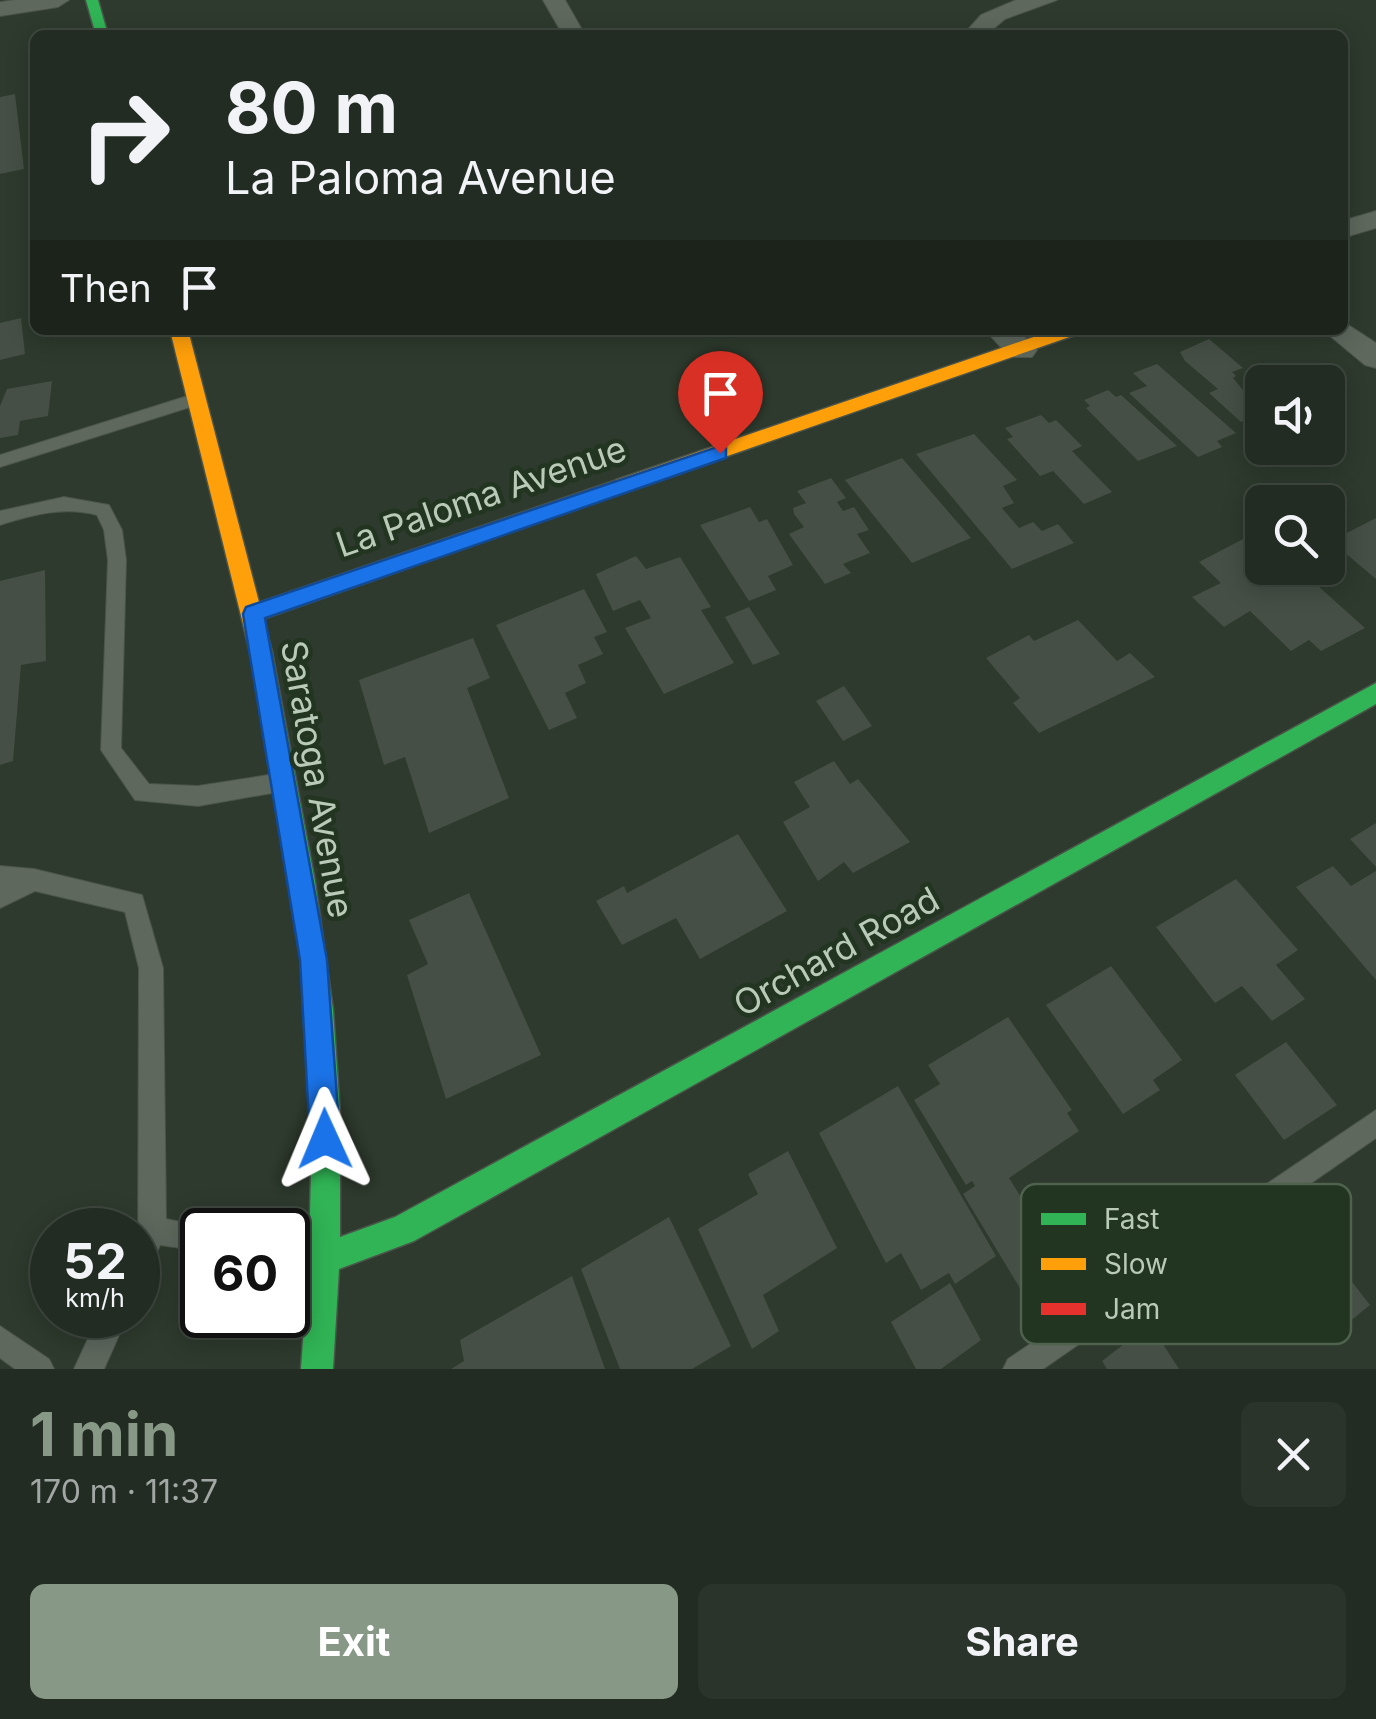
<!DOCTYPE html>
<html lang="en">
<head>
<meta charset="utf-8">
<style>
  body { margin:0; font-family:Inter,sans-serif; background:#2a342a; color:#f1f3f6; height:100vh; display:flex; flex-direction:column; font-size:38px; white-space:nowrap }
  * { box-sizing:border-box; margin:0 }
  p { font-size:32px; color:#a2a7a5 }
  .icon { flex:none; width:55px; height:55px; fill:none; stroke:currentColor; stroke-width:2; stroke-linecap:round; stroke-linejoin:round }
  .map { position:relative; height:1369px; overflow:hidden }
  .panel { display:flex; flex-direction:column; background:#222c22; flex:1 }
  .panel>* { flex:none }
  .guide { position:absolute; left:30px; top:30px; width:1318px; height:305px; border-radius:15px; box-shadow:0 5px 25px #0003,0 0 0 2px #3f4840; background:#222c22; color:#f1f3f6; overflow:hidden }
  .fabs { position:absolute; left:1245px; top:365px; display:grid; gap:20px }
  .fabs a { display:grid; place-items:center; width:100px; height:100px; border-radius:15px; background:#222c22; box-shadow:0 5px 25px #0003,0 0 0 2px #3f4840; font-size:50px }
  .speed { position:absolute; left:30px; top:1208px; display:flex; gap:20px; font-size:50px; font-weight:700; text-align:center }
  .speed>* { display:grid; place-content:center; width:130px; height:130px; border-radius:50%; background:#222c22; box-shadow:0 5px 25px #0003,0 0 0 2px #3f4840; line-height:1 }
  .speed small { font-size:25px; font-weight:400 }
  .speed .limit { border:5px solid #111; border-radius:15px; background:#fff; color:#111 }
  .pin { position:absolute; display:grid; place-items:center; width:85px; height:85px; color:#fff; margin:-102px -42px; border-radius:50% 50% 50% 0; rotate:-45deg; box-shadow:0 0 10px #0007 }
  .pin .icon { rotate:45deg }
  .me { position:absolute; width:110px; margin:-55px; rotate:359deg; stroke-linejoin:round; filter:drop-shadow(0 0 8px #0008) }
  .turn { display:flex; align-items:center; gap:35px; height:210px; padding:0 30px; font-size:45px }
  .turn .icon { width:130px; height:130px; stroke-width:2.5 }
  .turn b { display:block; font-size:70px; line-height:85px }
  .then { display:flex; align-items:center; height:95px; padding:0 30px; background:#0003; gap:20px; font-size:38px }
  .round { display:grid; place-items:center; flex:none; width:105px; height:105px; border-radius:15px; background:#2a342a }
  .headline { display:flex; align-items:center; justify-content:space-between; height:170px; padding:0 30px }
  h1 { font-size:60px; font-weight:700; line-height:75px; color:#889887 }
  .button { display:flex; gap:20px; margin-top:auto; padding:20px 30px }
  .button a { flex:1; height:115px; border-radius:15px; background:#889887; color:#fff; font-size:40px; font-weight:700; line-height:115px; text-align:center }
  .button a+a { background:#2a342a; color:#f1f3f6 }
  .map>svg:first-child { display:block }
  .building { fill:#454f45 }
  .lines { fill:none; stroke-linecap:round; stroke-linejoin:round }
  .lane-casing { stroke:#4b544a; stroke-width:2 }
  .street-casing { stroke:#4b544a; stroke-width:2 }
  .fast-casing { stroke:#4b544a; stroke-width:3 }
  .slow-casing { stroke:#4b544a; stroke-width:3 }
  .jam-casing { stroke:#4b544a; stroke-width:3 }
  .lane { fill:#5e685d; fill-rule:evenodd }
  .street { fill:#5e685d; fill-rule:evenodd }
  .fast { fill:#30b455; fill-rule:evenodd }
  .slow { fill:#ff9f0a; fill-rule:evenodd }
  .jam { fill:#e5322d; fill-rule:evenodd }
  .route { fill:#1a73e8; stroke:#114b97; stroke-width:2.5 }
  .labels { text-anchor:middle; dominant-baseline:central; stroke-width:9; stroke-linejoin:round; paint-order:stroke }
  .street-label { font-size:35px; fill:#b9cab8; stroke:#223520 }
  .key { fill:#223520; stroke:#4f624e; stroke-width:2.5 }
  .key-label { font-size:28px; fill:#b9cab8 }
</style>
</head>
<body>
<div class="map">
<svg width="1376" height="1369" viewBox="0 0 1376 1369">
  <rect width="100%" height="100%" fill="#2e3a2d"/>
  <!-- building -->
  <g class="building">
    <polygon points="15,94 24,169 0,174 0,97"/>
    <polygon points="21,318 25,354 0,360 0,323"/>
    <polygon points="1209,339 1243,368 1232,372 1236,376 1233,378 1262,413 1241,422 1209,393 1218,389 1185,361 1180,352"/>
    <polygon points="1157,364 1236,433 1217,441 1222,447 1198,457 1129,393 1147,386 1133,373"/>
    <polygon points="52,381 48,416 20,421 18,435 0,438 0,406 7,389"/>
    <polygon points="1108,390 1116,397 1121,395 1177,446 1138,461 1086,408 1090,406 1084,400"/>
    <polygon points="1041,415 1049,423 1056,420 1082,446 1072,451 1112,492 1084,504 1053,471 1040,476 1007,439 1013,437 1005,428"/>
    <polygon points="974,434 1017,480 1003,486 1014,503 1002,508 1019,528 1033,522 1042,531 1058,524 1074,543 1012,569 916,454"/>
    <polygon points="902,458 971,538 912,563 845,480"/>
    <polygon points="831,478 846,498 837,502 843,511 854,507 869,530 857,534 870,553 843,564 851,573 825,584 789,534 804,527 794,514 793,508 806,503 797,491"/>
    <polygon points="1292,485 1313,502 1274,502 1269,498"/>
    <polygon points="750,507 759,522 767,519 793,565 768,576 776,590 749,601 700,525"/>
    <polygon points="1376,518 1376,579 1331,541"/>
    <polygon points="1245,538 1262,555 1262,568 1298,568 1365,628 1321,651 1309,640 1291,651 1250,611 1224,627 1192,597 1221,583 1199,562"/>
    <polygon points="636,556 646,569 680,557 711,607 701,610 734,663 664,694 625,628 651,618 640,600 613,611 596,574"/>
    <polygon points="45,570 46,661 21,665 13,761 0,765 0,581"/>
    <polygon points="584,589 607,632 594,637 603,654 578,665 586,683 565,693 577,718 549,730 496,625"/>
    <polygon points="749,607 780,654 753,665 725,617"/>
    <polygon points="1078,620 1117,661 1130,653 1155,677 1039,733 1013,703 1020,698 986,658 1029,635 1034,641"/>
    <polygon points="473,638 490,678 467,688 509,798 429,833 405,757 384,765 359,680"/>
    <polygon points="844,686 872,726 843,741 816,701"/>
    <polygon points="834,761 850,784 858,779 910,842 853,873 844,862 818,881 783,822 810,807 794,782"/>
    <polygon points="1376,823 1376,867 1350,839"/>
    <polygon points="738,834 787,911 700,959 676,918 622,945 596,901 624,886 627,893"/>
    <polygon points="1333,866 1351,886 1376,871 1376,980 1296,887"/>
    <polygon points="1236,879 1298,950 1276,965 1305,999 1272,1021 1242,986 1215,1003 1156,927"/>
    <polygon points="469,893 541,1055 446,1099 407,975 428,964 409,920"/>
    <polygon points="1111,966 1182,1060 1153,1080 1160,1090 1123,1114 1046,1005"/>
    <polygon points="1008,1017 1072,1110 1067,1113 1079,1131 1009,1178 1076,1285 1035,1313 963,1194 975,1186 972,1181 966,1185 914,1100 940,1084 928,1065"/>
    <polygon points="1286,1042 1337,1105 1284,1140 1235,1075"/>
    <polygon points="898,1086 996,1256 955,1284 949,1273 921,1290 901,1253 886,1263 819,1133"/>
    <polygon points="788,1151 837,1248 763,1295 779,1331 752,1349 698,1229 758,1194 748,1174"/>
    <polygon points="669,1217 731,1346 692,1369 620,1369 581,1269"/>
    <polygon points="1318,1238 1370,1305 1322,1344 1271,1274"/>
    <polygon points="572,1276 605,1369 451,1369 464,1361 460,1340"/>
    <polygon points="950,1283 981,1340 941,1369 916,1369 891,1322"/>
    <polygon points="1150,1324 1179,1369 1107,1369 1102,1361"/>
  </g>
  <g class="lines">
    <defs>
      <g id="lane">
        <polygon points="197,393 205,399 203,403 0,467 0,455"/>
        <path d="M64,497L109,505L122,530L126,560L121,748L149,784L198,786L281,773L289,776L292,783L289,790L198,806L135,800L101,750L108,560L104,530L97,515C63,506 32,515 0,525V511Z"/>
        <polygon points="0,866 34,869 142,895 163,968 166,1219 212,1228 202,1230 202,1251 160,1245 148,1273 138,1277 139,968 125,912 35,891 0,908"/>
        <polygon points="1376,1110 1376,1138 1043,1369 1003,1369 1008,1359"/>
        <polygon points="99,1315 128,1315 104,1369 74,1369"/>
        <polygon points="0,1326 49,1359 54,1369 15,1369 0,1358"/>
      </g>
      <g id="street">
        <polygon points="15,0 69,0 58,7 0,16 0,2"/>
        <polygon points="543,0 565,0 585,35 563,35"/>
        <polygon points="1016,0 1057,0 1005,19 986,35 963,35 981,15"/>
        <polygon points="1376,211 1376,228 1342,238 1342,221"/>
        <polygon points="1342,321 1376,343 1376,368 1365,365 1323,330 1342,330"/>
        <polygon points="985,330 1018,330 1037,350 1032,357 1010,357"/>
      </g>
      <g id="fast">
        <polygon points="86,0 98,0 108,35 96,35"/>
        <path d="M261,643L269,646L272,652L315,882L333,1010L340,1113V1237L395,1217L1376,683V704L414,1241L339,1269L333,1369H301C310,1250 316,1131 306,1012C297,891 270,772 250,652L253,646Z"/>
      </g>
      <g id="slow">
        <polygon points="170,330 188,330 272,652 269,658 253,658 250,652"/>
        <polygon points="1054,330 1081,330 1078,334 630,490 623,492 613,485 616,480"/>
      </g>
      <polygon id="jam" points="623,478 633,485 630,490 254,622 243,613 246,607"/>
    </defs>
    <!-- lane casing -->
    <use href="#lane" class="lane-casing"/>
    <!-- street casing -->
    <use href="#street" class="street-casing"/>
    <!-- fast casing -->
    <use href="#fast" class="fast-casing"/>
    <!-- slow casing -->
    <use href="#slow" class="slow-casing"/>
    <!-- jam casing -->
    <use href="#jam" class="jam-casing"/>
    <!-- lane -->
    <use href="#lane" class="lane"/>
    <!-- street -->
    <use href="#street" class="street"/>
    <!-- fast -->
    <use href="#fast" class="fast"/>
    <!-- slow -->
    <use href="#slow" class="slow"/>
    <!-- jam -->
    <use href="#jam" class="jam"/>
  </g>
  <!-- route -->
  <polygon class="route" points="720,446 726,448 726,458 265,618 327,960 340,1139 335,1149 325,1154 315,1149 310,1139 300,960 243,614 246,607"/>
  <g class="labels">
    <!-- street labels -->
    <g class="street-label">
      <text transform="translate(481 496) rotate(-19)">La Paloma Avenue</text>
      <text transform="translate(318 779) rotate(80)">Saratoga Avenue</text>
      <text transform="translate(836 951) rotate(-29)">Orchard Road</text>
    </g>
  </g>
  <!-- legend -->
  <rect x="1021" y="1184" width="330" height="160" rx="15" class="key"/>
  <rect x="1041" y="1213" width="45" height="12" fill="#30b455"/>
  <rect x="1041" y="1258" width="45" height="12" fill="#ff9f0a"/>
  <rect x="1041" y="1303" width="45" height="12" fill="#e5322d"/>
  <g class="key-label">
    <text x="1104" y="1229">Fast</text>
    <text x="1104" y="1274">Slow</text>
    <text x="1104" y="1319">Jam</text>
  </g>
</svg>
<div class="fabs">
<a><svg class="icon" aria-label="sound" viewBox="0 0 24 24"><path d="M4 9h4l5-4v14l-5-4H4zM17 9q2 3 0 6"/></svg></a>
<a><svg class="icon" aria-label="search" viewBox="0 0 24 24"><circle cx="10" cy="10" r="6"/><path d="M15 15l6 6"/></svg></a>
</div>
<div class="speed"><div>52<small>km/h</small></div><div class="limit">60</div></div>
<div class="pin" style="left:720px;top:453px;background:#d93025"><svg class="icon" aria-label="arrive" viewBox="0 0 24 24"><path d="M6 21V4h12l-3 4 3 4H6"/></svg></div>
<svg class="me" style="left:325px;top:1139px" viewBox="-20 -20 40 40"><path d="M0-17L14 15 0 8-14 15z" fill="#1a73e8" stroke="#fff" stroke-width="4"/></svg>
<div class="guide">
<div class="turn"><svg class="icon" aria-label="right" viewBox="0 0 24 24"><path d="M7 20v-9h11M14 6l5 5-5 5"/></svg><div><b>80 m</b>La Paloma Avenue</div></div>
<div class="then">Then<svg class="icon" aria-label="arrive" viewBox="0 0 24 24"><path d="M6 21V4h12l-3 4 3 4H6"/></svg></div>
</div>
</div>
<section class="panel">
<div class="headline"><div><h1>1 min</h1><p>170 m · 11:37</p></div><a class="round"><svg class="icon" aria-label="close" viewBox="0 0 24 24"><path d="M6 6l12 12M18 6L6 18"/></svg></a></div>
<div class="button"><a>Exit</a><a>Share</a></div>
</section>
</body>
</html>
